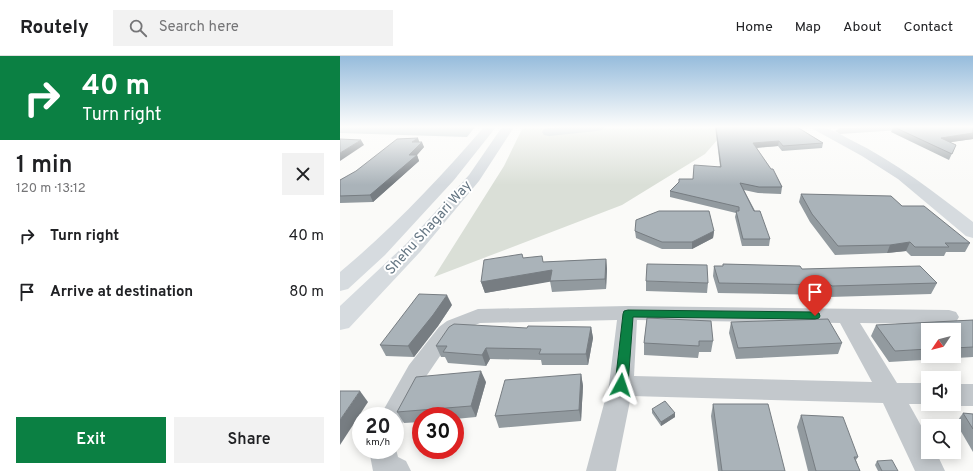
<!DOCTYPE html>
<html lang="en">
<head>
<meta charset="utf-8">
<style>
  body { margin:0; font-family:Overpass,sans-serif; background:#f2f2f2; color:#202124; height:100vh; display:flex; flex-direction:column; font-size:15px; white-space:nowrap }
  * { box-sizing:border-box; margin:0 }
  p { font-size:13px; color:#757577 }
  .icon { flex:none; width:22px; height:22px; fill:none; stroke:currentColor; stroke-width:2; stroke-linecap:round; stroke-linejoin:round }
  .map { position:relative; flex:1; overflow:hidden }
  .drawer { display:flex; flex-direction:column; background:#fff; width:340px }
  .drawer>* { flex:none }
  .top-card { background:#0b8043; color:#fff; overflow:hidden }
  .needle { width:26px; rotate:235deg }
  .tools { position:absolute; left:581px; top:267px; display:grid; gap:8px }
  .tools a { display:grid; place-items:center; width:40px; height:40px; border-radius:0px; background:#fff; box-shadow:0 2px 10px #0003; font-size:20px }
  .speed { position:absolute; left:12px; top:351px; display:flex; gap:8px; font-size:20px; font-weight:700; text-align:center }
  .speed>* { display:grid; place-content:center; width:52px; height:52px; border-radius:50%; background:#fff; box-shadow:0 2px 10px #0003; line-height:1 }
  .speed small { font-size:10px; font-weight:400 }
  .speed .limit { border:6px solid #d22; background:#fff; color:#111 }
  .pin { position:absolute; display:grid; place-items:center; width:34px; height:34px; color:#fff; margin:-41px -17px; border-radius:50% 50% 50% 0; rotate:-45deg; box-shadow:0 0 4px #0007 }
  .pin .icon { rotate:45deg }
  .me { position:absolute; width:44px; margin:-22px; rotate:5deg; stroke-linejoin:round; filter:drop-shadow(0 0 3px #0008) }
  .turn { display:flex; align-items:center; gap:14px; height:84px; padding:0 16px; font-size:18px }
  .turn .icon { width:52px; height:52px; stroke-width:2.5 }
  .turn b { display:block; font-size:28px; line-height:34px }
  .round { display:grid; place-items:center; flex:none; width:42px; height:42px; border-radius:0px; background:#f2f2f2 }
  .summary { display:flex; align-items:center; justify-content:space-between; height:68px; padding:0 16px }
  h1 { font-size:24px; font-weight:600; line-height:30px }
  .primary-button { display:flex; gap:8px; margin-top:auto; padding:8px 16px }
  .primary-button a { flex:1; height:46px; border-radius:0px; background:#0b8043; color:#fff; font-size:16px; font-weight:600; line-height:46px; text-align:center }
  .primary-button a+a { background:#f2f2f2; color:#202124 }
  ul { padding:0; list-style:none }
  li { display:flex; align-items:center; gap:12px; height:56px; padding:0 16px }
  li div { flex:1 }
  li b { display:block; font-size:15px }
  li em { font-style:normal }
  header { display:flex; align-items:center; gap:24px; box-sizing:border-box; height:56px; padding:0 20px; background:#fff; border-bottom:1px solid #e0e0e0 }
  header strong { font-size:19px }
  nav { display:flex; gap:22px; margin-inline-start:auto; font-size:14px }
  .search { width:280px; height:36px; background:#f2f2f2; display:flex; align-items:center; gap:10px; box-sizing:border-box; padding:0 14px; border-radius:0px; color:#757577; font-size:15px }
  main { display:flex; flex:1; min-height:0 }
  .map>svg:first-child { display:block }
  .green { fill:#dadfd7 }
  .water { fill:#bbc7cb }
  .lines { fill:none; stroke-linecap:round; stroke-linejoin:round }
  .river { fill:#bbc7cb; fill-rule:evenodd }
  .minor { fill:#c3c8cc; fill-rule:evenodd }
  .major { fill:#d6dbdf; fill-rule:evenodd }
  .wall { fill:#929a9f; fill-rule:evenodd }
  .shaded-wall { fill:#777d82 }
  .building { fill:#aab3b9; stroke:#777d82 }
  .route { fill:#0b8043; stroke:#07532c }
  .labels { text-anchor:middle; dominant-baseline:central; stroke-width:4; stroke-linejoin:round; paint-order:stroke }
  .street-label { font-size:14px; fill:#657683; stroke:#fff }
</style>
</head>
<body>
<header>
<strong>Routely</strong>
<div class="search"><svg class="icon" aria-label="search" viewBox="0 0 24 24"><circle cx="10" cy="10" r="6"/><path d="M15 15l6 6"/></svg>Search here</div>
<nav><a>Home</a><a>Map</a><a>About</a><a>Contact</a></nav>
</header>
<main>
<section class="drawer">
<div class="top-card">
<div class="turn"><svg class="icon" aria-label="right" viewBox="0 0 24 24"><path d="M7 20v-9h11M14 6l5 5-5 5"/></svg><div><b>40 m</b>Turn right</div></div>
</div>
<div class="summary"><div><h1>1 min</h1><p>120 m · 13:12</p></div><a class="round"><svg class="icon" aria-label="close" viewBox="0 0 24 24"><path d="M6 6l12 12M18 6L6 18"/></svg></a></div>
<ul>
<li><svg class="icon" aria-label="right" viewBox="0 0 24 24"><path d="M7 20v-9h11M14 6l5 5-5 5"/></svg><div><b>Turn right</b></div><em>40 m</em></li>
<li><svg class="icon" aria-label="arrive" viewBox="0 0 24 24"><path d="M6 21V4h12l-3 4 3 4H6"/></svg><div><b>Arrive at destination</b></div><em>80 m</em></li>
</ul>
<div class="primary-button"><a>Exit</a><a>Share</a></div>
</section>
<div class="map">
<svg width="633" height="415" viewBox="0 0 633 415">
  <rect width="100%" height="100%" fill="#fafaf8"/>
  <!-- green -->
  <polygon class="green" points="183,71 408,71 378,83 365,98 282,149 94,221 164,110"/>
  <!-- water -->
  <polygon class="water" points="0,71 135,71 127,81 0,77"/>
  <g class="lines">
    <!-- river -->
    <polygon class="river" points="222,71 264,71 262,74 257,75 209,80 204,79 202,76 204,73"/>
    <!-- minor -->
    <g class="minor">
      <polygon points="526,71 564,71 560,74 500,78 495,75 500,72"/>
      <path d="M288,250L609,254L616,256L619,261L616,266L609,268L520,267L557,327H588V348H589H569L588,382V396H596L605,415H575L543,347L291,340L276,415H246L269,329L277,264L140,267L121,275L113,281L85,322L62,368L55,371V360H40L69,309L99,271L107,265L138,253ZM297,264L500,267L532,326L294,320Z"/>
      <polygon points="614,328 633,328 633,350 614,350 610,348 614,348"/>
      <polygon points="55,389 58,401 66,405 71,415 33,415 29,394 55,394"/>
    </g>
    <!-- major -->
    <g class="major">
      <path d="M144,71H156L114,124L45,199L8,233L0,235V216C53,172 100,122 144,71Z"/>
      <polygon points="162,71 174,71 139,125 80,196 9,272 0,274 0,250 66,188 129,119"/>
      <path d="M471,71C486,69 498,77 511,84C556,106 594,136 633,166V182L626,180L558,123L522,100L473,73Z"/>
    </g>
  </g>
  <!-- wall -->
  <g class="wall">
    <polygon points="375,71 457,71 483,87 482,92 442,95 438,90 417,92 442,131 441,138 418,137 404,134 430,183 429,190 402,190 395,161 396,157 330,141 330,135 339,127 339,123 353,123 380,110"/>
    <polygon points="553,71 633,71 633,83 610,86 616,89 609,104 551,76"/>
    <polygon points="79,86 84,91 77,99 79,105 33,146 0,147 0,124"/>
    <polygon points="461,138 562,150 630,187 625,196 606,196 604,200 571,200 566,195 547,197 495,199 470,166 459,146"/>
    <polygon points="295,175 374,175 373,182 352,193 322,193 296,182"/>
    <polygon points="183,202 203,206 266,203 267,213 266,233 212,236 210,225 145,237 141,226"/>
    <polygon points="383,208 462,213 597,227 591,238 489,241 488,239 378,237 373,220 374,210 383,210"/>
    <polygon points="306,225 368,227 367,237 306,235"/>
    <polygon points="112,249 98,270 74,301 46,300 40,289"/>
    <polygon points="307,262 373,285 371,296 359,296 358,302 304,299 304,287"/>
    <path d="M633,264V301L549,306L531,280L536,269ZM588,274H614V300H588Z"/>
    <polygon points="391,266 502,287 498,298 396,303 389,277"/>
    <polygon points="251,271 253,282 248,309 202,309 201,304 150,303 146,310 108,307 105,301 101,301 96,290 187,272"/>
    <polygon points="241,318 243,330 241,365 159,372 155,360"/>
    <polygon points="146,326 136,361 115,363 115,360 81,360 81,366 64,367 57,356"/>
    <polygon points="373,348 445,415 378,415 371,360"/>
    <polygon points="312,353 335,357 335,361 321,370 312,357"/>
    <polygon points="623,357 633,358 633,396 616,367"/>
    <polygon points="461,359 518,401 516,404 520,415 468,415 457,371"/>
    <polygon points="537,405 558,415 538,415 535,409"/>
  </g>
  <!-- shaded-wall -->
  <g class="shaded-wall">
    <polygon points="633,77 633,83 598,88 601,82"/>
    <polygon points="78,82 80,88 72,86"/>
    <polygon points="21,84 24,89 0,105 0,97"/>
    <polygon points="439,85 438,90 413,92 413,87"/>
    <polygon points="82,86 84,91 76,100 77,99 79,105 33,146 30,139"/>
    <polygon points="374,175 373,182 352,193 352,186"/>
    <polygon points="570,186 566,195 547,197 550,189"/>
    <polygon points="202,200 204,210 212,214 214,225 145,237 141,226 203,206"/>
    <polygon points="266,203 267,213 266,233 265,223"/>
    <polygon points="107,239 112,249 98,270 74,301 68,290"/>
    <polygon points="251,271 253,282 248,309 246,298"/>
    <polygon points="146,292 150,303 146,310 142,299"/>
    <polygon points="141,315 146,326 136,361 131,350"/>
    <polygon points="241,318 243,330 241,365 239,354"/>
    <polygon points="20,335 28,346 0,389 0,364"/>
    <polygon points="335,357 335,361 321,370 321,366"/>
  </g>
  <!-- building -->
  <g class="building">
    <polygon points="376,71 457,71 483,87 443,90 439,85 413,87 431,113 433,113 442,131 419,131 400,127 414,155 420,155 430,183 403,183 396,155 399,155 399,151 330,135 339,126 339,123 353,123 354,109 381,111"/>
    <polygon points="554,71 633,71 633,77 601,82 616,89 612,98"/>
    <polygon points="78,82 72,86 82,86 69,99 77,99 30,139 0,140 0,124 16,115 57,83"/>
    <polygon points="0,83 21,84 0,97"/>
    <polygon points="461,138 551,140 562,150 584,150 630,187 605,187 609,191 575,191 570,186 550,189 498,190 472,158"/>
    <polygon points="319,155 369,155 374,175 352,186 322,186 295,175 296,164"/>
    <polygon points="182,198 183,202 202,200 203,206 266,203 265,223 210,225 212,214 141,226 144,204"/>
    <polygon points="307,208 367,209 368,227 306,225"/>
    <polygon points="383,208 460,210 462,213 580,210 597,227 492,230 491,229 379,227 374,210 383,210"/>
    <polygon points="79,238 107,239 93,259 68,290 40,289"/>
    <polygon points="307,262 371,265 373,285 359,285 359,290 304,287"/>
    <polygon points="488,263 502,287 398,292 391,266"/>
    <polygon points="633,264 633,291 614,292 614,274 588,274 588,293 555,295 536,269"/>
    <polygon points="114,268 187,272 188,270 251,271 246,298 199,298 201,293 146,292 142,299 103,296 107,290 96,290 109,271"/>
    <polygon points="141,315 131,350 57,356 76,321"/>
    <polygon points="241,318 239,354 155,360 165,324"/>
    <polygon points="0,335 20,335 0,364"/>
    <polygon points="325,345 335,357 321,366 312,353"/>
    <polygon points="373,348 428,348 445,415 382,415"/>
    <polygon points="623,357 633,358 633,373"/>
    <polygon points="461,359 503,361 518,401 514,401 520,415 476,415"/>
    <polygon points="552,404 558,415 542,415 537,405"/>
  </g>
  <!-- sky -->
  <linearGradient id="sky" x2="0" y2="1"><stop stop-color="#96bcdc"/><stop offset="0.55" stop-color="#fdfdfc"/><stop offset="1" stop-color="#fdfdfc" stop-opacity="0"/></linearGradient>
  <rect width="633" height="129" fill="url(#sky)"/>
  <!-- route -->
  <polygon class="route" points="288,254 475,256 479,257 480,260 479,262 475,263 293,261 288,329 286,333 281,334 277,333 275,329 283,258 284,255"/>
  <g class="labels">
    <!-- street labels -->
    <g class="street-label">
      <text transform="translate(89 172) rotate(-48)">Shehu Shagari Way</text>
    </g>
  </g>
</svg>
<div class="tools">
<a><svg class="needle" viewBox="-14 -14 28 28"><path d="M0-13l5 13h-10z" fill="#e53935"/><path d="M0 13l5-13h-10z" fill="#757577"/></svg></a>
<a><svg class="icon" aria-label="sound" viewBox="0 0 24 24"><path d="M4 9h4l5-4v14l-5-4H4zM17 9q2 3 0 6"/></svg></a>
<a><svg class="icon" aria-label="search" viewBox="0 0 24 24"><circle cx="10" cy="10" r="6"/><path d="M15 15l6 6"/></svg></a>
</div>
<div class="speed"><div>20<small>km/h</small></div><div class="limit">30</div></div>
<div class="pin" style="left:475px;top:260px;background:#d93025"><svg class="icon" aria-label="arrive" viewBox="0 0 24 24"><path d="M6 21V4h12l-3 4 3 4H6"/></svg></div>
<svg class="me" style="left:281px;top:329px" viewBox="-20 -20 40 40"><path d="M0-17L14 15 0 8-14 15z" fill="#0b8043" stroke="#fff" stroke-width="4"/></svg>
</div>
</main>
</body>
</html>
